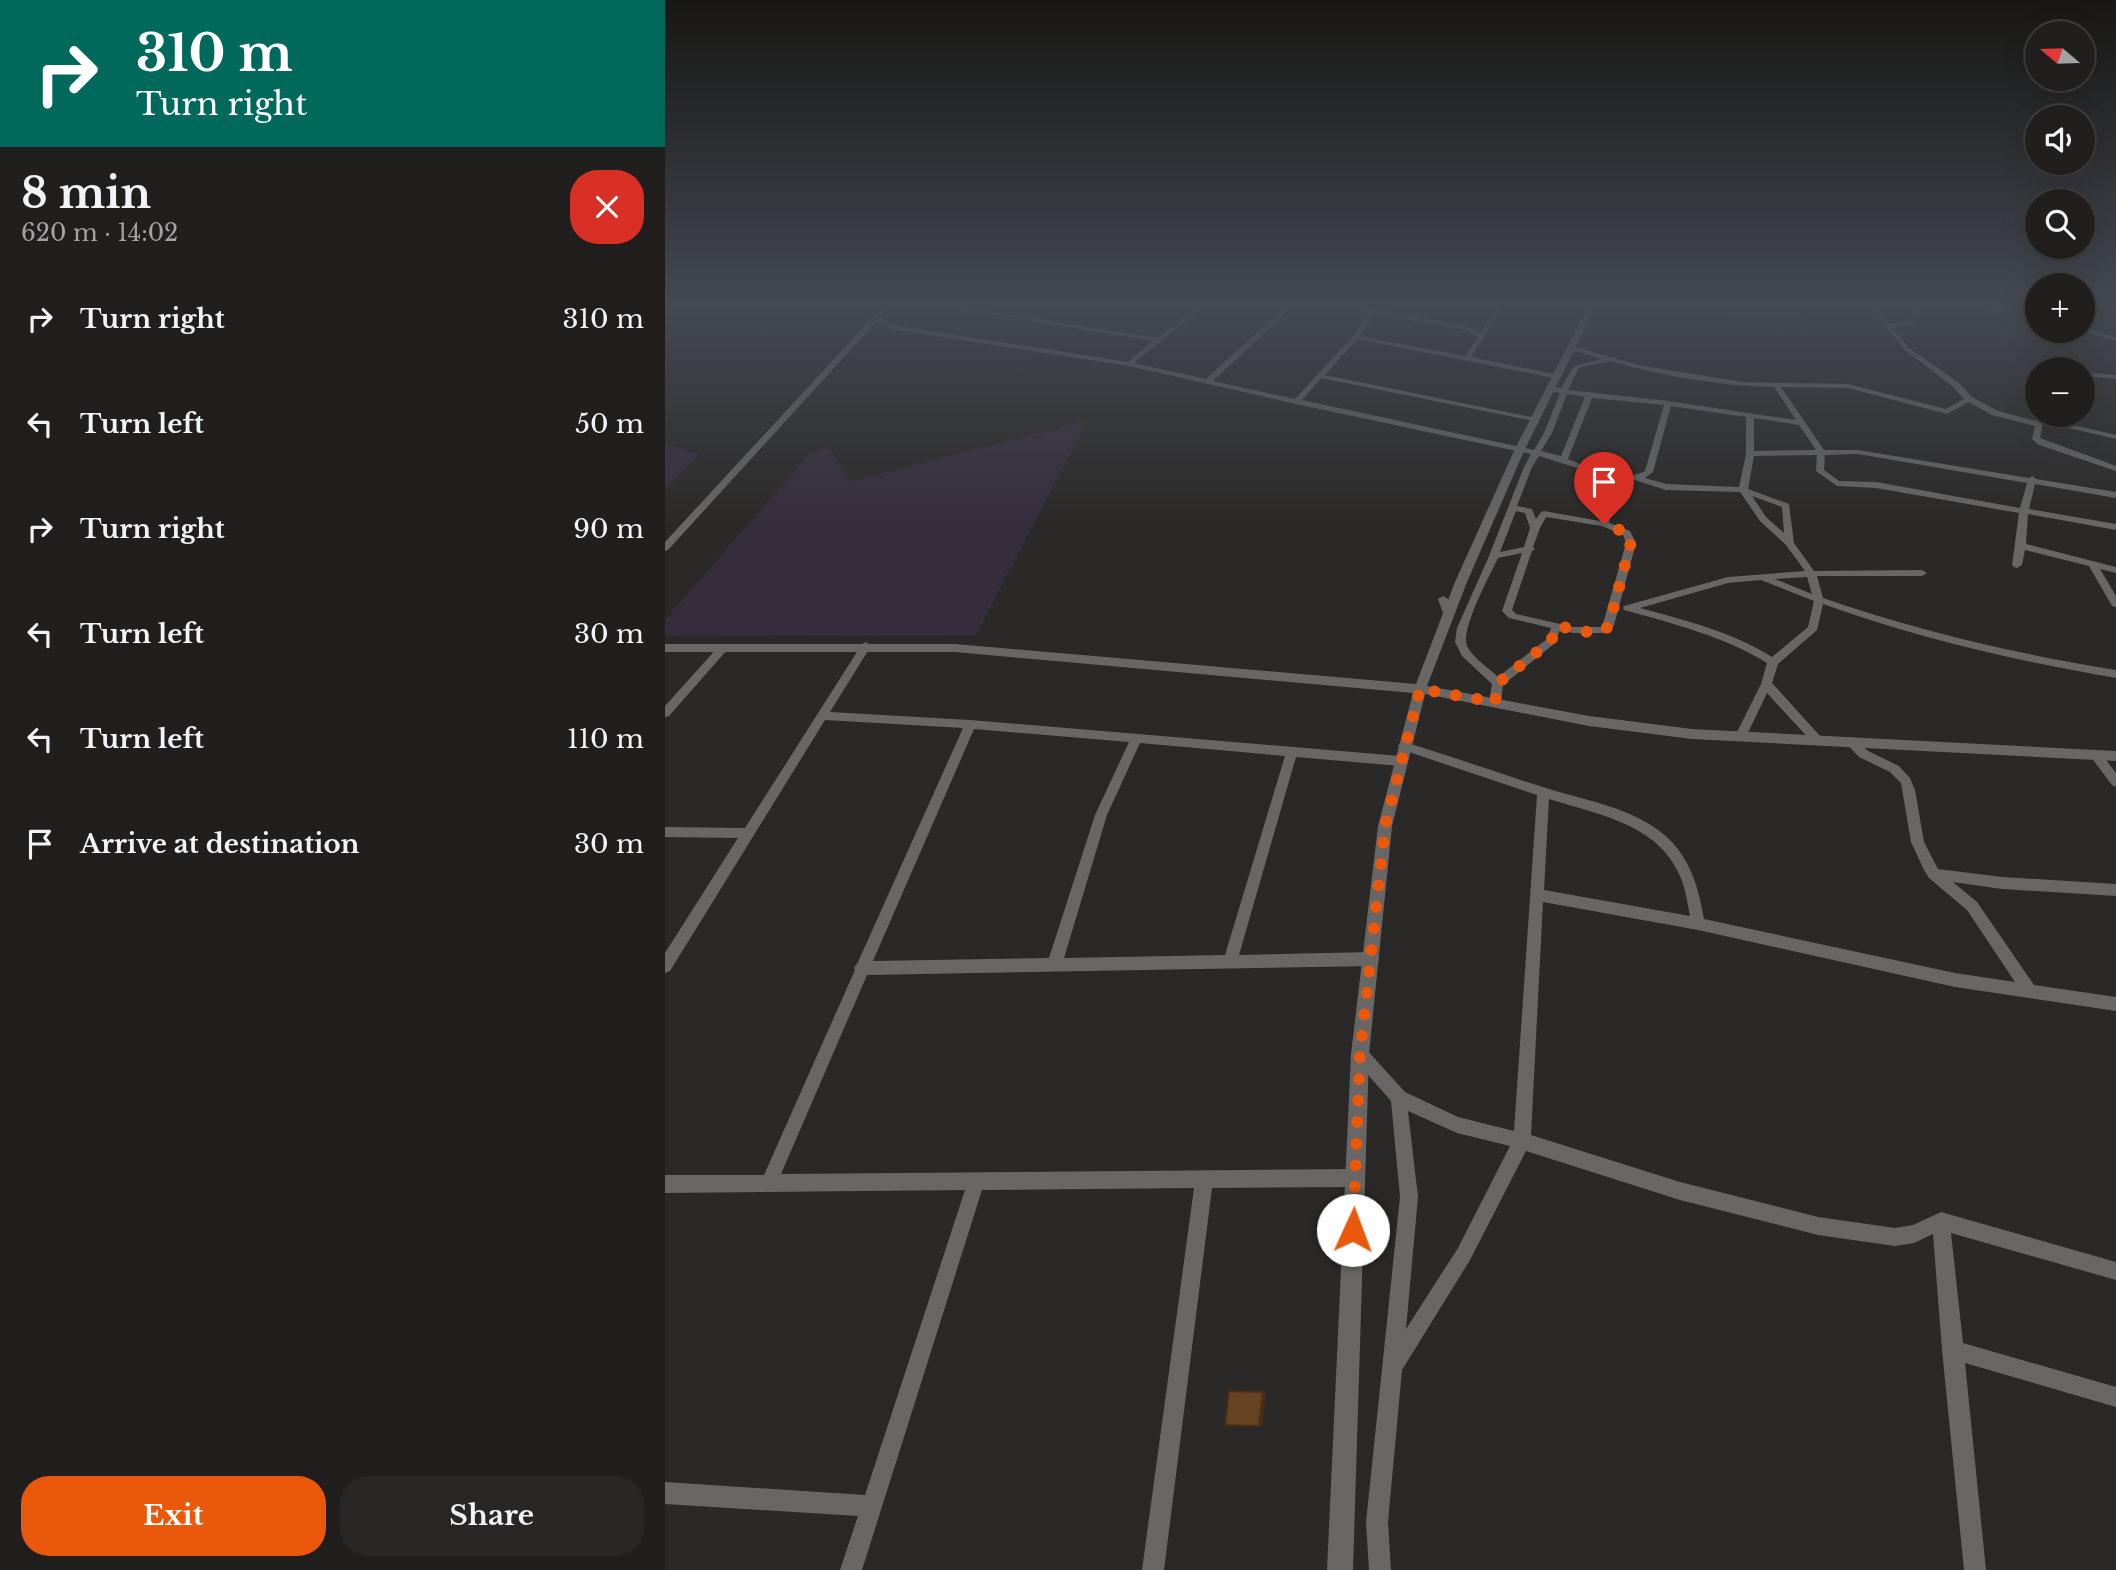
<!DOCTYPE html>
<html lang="en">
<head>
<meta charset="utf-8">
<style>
  body { margin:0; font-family:"Libre Baskerville",serif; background:#282726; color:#f1f3f6; height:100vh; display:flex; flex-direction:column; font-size:26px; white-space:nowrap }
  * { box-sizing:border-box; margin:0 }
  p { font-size:23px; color:#a2a2a4 }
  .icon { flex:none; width:38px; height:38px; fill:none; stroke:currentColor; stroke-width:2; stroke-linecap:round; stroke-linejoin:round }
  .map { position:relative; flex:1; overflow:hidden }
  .drawer { display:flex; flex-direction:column; background:#201f1d; width:665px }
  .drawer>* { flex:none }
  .guide { background:#00695c; color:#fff; overflow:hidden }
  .needle { width:46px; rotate:289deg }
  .tools { position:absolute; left:1360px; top:21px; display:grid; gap:14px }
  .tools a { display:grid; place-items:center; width:70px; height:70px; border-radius:50%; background:#201f1d; box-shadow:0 7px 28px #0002,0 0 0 2px #3d3d3b; font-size:35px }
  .pin { position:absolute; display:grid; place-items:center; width:60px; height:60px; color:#fff; margin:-72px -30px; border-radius:50% 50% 50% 0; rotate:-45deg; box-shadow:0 0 7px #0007 }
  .pin .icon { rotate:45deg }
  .me { position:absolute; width:77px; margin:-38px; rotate:2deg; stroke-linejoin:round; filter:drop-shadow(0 0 5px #0008) }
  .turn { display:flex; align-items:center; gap:24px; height:147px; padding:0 21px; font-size:32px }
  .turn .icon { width:91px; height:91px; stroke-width:2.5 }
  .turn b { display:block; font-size:49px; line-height:60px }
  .round { display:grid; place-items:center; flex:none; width:74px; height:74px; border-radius:28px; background:#282726 }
  .head { display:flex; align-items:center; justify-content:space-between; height:119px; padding:0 21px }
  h1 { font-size:42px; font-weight:700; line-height:52px }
  .primary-button { display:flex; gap:14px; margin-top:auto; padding:14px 21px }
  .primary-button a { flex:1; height:80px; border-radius:28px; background:#ea580c; color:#fff; font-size:28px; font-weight:700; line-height:80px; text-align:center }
  .primary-button a+a { background:#282726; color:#f1f3f6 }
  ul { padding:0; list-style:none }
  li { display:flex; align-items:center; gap:21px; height:105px; padding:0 21px }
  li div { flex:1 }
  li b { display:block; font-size:26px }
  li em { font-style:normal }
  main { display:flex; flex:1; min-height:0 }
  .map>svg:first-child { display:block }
  .education { fill:#362d3c }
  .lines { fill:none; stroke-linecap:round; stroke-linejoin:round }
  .minor { fill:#686766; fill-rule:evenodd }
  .tertiary { fill:#686766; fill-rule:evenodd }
  .shaded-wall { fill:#492f17 }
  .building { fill:#684321; stroke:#492f17; stroke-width:2 }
  .route { stroke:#ea580c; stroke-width:12; stroke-dasharray:0 21.6 }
</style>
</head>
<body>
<main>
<section class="drawer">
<div class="guide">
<div class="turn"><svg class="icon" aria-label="right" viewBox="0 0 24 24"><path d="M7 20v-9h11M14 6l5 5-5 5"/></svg><div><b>310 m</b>Turn right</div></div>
</div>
<div class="head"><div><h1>8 min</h1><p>620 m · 14:02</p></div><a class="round" style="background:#d93025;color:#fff"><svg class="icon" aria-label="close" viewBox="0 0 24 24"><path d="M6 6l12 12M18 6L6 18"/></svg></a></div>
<ul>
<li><svg class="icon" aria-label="right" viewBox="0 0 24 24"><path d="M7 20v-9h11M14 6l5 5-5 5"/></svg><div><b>Turn right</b></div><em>310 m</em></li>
<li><svg class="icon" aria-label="left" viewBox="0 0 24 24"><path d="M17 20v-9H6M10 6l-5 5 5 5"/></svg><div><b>Turn left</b></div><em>50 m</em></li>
<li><svg class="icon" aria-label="right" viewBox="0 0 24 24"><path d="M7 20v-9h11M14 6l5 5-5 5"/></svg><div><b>Turn right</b></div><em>90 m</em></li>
<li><svg class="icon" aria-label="left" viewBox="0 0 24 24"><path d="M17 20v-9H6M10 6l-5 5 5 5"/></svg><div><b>Turn left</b></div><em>30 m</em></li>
<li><svg class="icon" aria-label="left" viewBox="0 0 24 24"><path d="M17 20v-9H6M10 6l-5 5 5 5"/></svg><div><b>Turn left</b></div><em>110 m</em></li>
<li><svg class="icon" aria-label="arrive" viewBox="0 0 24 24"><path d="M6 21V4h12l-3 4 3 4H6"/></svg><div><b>Arrive at destination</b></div><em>30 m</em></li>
</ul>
<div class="primary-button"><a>Exit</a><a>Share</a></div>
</section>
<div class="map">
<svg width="1451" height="1570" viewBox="0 0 1451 1570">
  <rect width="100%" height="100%" fill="#2b2927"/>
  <!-- education -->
  <g class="education">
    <polygon points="969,306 1141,306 1137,329"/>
    <polygon points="422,421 311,635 0,636 0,620 144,454 164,447 185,481"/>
    <polygon points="0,444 34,455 0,490"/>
  </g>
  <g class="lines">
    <!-- minor -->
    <g class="minor">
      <path d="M218,306H225L215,317L228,325L463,362L488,341L282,307L292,306L492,338L529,309L521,306H534L536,309L469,363L541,379L621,306H628L548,381L630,399L688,336L704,313L683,306H694L803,326L815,333L833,306H839L806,357L894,375V379L692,339L660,375L871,418H874V422L656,378L637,400L869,450L879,433L895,393L883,391V387L896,388L909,366L937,359L904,349V347L906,346L978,366L1078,382L1183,384L1281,409L1299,399L1287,386L1240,350L1204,306H1210L1225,324L1244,321L1251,306H1257L1249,324L1228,328L1244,348L1293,382L1307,397L1333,411L1371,421L1372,415H1380L1379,418L1451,435V439L1378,422L1375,438L1451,466V471L1374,445L1367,439L1370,426L1327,415L1304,402L1282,414L1183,388L1116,387L1159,450H1193L1364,478L1367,476L1371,479L1451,492V498L1370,484L1364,509L1451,524V530L1363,514L1361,544L1451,567V573L1435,569L1451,596V607L1447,606L1424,566L1360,550L1357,565L1352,568L1349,567L1347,565L1354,513L1211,488L1172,486L1151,471L1152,455L1089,456L1083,489L1124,504L1129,543L1149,571L1257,570L1262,573L1257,576H1152L1158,598C1254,631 1351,654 1451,670V678C1351,661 1253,638 1158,604L1152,630L1113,664L1107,683L1156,737L1158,740L1156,743H1148L1102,693L1080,739H1072L1070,736L1096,684L1102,663C1060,637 1007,623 959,610L958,608L959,606L1063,577L1140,571L1121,545L1095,521L1075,492L1001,490L970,480L955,481L944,523L965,531L971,543L949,625L944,632L940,633H908L895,630L890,643L838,685L836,702L830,706L824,702L827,684L797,656L790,642L792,628L824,556L859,467L866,454L631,404L464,366L226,329L212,321L3,550L0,551V542ZM710,314L801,330L813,337L800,356L694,336ZM945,361C998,376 1054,386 1109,387L1131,420L1003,401L903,390L914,368ZM902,394L920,397L896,456L876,451L887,433ZM927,398L999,405L980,471C956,484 927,469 903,459ZM1006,406L1081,417V454L1074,487L1002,484L980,478L988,472ZM1089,418L1134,425L1151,450L1089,451ZM1193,454L1362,483L1355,508L1211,482L1174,481L1159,470L1160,455ZM874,456L947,479L935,521L879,511L876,512L871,519L867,509L852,506L867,467ZM1087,496L1117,507L1119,533L1101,517ZM851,511L860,513L865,528L859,547L835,552ZM881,517L937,526L958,535L961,543L937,627H908L851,614L847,610L867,551L870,549L868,547L875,528ZM857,553L837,611L844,618L886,628L882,639L833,677C824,668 808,658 802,646C795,630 825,575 833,558ZM1142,577L1147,594L1110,579ZM1096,580L1149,601L1143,627L1107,657C1068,632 1019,620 975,608L1063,583Z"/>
      <polygon points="1307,306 1323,306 1372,314 1372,318"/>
      <polygon points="1418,327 1451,337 1451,341 1417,331"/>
      <polygon points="1418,372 1451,375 1451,379 1418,376"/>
      <polygon points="778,596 783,599 789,616 788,618 780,618 779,616 773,599"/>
      <path d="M201,642L206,646L165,712L305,720L735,756L741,761L735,766L631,757L574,955L707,952L712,954L714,959L712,964L707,966L202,975L116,1174L690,1169L696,1172L699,1178L696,1184L690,1187L547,1188L499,1570H477L529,1188L317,1190L197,1570H175L193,1516L0,1504V1482L200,1495L300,1190L0,1193V1175H99L190,970L189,968L193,962L298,728L160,720L5,971L0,973V953L73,838L0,837V827L80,828L197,644ZM309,729L464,742L430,815L384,958L208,961ZM475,743L620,756L560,955L399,958L442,815Z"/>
      <polygon points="58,644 63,648 62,650 4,716 0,717 0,706 54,646"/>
      <path d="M1185,737L1189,738L1203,751L1234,766L1245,778L1250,790L1259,842L1273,869L1337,877L1451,884V896L1337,889L1288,882L1312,902L1369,985L1451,997V1011L1290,987L1033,930L878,902L866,1135L1015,1182L1153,1217L1230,1228L1248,1225L1276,1212L1451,1262V1280L1286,1233L1298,1343L1451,1387V1407L1300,1363L1321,1570H1299L1277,1350L1268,1234L1249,1243L1230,1246L1153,1235L1015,1200L861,1151L805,1260L737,1370L723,1522L726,1570H704L701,1522L735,1197L726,1101L689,1059L687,1054L689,1049L695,1046L701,1049L740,1092L793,1117L849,1131L872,795L735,749L733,746L735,743L739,742C786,756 833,773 881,788C922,801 976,809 1007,842C1027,864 1034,890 1039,919L1290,973L1350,982L1302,910L1264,878L1259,870L1246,842L1236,783L1225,772L1194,757L1179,741ZM884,799C928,813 989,823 1012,870C1020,884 1022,901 1025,916L879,890ZM743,1111L792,1133L845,1146L793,1248L741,1329L753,1197Z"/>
      <polygon points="1430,750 1434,751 1451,773 1451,787 1447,785 1426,757 1424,754 1426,751"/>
    </g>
    <!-- tertiary -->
    <polygon class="tertiary" points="923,306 931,306 859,451 802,582 762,686 924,716 1027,729 1451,751 1451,761 1027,739 924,726 760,694 727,826 704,1054 688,1570 662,1570 686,1054 713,826 748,693 290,652 0,652 0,644 290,644 751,684 790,582 849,451"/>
  </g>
  <!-- shaded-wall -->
  <polygon class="shaded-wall" points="598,1392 601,1393 597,1427 594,1426"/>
  <!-- building -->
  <polygon class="building" points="564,1391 598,1392 594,1426 560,1425"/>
  <!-- sky -->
  <linearGradient id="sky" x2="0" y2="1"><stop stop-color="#181715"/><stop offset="0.58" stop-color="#444952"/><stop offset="1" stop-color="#444952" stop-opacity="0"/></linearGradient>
  <rect width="1451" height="526" fill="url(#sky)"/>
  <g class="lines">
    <!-- route -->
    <polyline class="route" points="688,1230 695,1054 720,826 755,689 830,702 833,683 886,641 892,626 923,632 940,630 944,625 966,542 962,533 939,524"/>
  </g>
</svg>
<div class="tools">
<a><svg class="needle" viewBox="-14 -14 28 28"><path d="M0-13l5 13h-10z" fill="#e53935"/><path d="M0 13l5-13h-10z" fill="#a2a2a4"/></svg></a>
<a><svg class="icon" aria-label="sound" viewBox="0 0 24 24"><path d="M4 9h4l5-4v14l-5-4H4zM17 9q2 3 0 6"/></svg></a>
<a><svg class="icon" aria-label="search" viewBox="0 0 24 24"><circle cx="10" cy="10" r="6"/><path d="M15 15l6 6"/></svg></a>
<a>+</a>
<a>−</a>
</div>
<div class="pin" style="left:939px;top:524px;background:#d93025"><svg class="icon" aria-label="arrive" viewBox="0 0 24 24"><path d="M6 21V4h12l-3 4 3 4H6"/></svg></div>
<svg class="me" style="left:688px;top:1230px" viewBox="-20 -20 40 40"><circle r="19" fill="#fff"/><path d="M0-13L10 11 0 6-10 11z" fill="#ea580c"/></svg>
</div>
</main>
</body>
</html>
